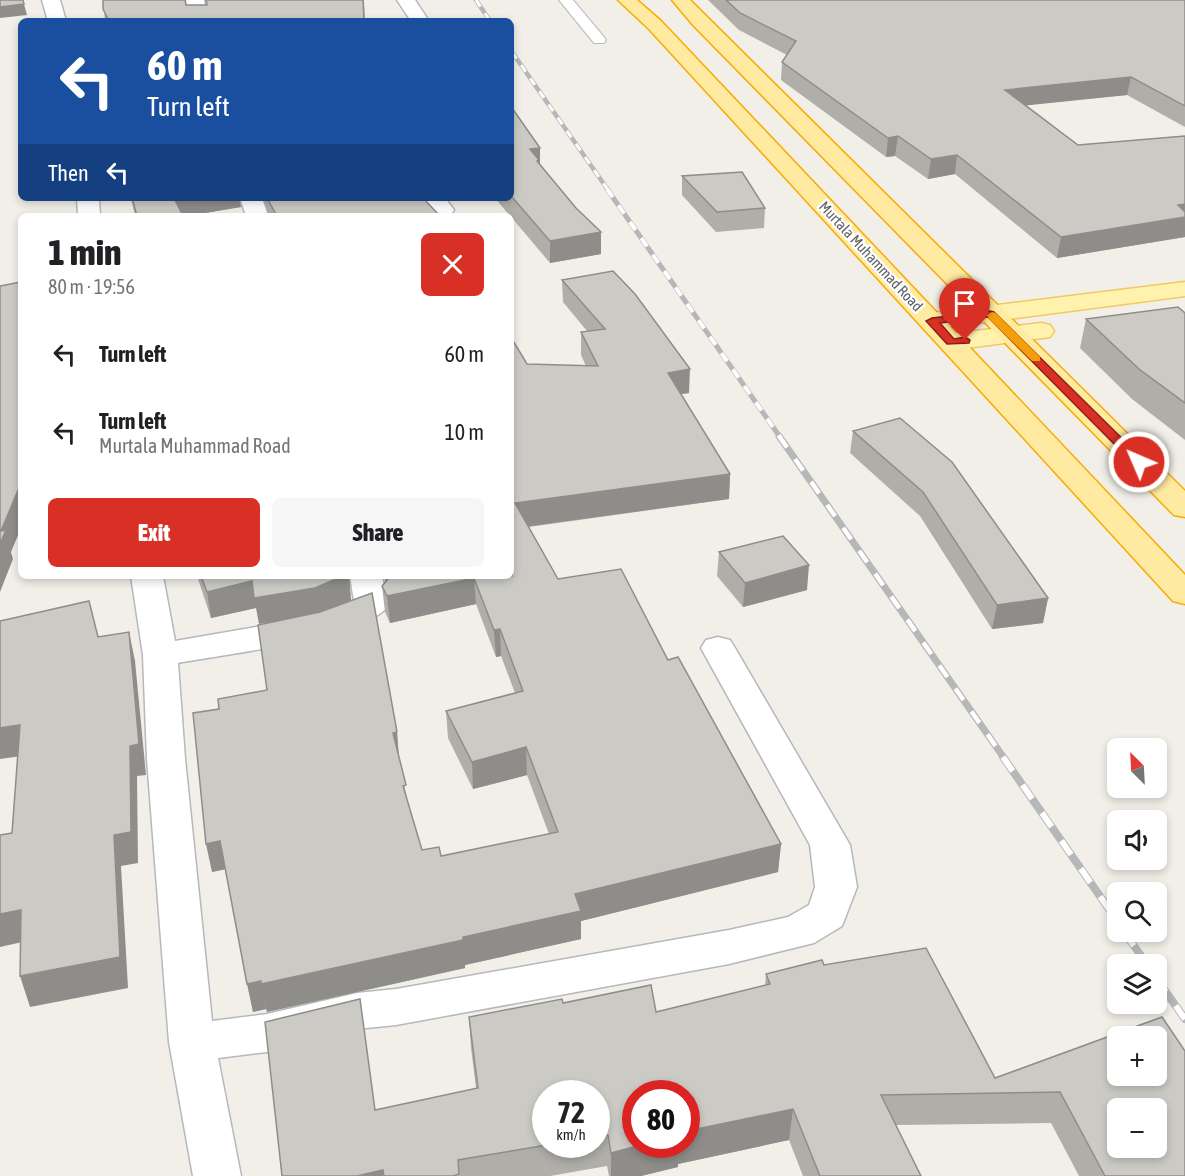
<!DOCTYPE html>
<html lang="en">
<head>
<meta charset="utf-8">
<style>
  body { margin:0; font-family:"Asap Condensed",sans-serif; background:#f6f6f6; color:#202124; height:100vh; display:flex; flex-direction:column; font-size:22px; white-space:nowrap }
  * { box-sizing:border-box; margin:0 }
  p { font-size:20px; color:#757577 }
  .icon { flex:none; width:33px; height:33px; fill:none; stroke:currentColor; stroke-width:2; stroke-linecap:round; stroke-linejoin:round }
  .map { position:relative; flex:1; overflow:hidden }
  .side { position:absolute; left:18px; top:213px; width:496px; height:366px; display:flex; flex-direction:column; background:#fff; border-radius:9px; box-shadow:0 3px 9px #0003 }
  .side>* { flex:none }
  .top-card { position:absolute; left:18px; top:18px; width:496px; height:183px; border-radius:9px; box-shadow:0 3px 9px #0003; background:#1a4fa0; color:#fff; overflow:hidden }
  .needle { width:39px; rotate:336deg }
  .fabs { position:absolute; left:1107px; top:738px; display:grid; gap:12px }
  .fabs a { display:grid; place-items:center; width:60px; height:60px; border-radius:9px; background:#fff; box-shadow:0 3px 9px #0003; font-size:30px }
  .speed { position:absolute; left:532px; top:1080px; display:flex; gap:12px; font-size:30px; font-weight:700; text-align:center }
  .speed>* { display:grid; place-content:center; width:78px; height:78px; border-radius:50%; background:#fff; box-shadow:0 3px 9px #0003; line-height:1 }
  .speed small { font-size:15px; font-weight:400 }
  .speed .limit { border:9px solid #d22; background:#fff; color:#111 }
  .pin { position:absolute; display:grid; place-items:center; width:51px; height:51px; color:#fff; margin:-62px -26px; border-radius:50% 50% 50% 0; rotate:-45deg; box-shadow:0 0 6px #0007 }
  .pin .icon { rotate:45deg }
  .me { position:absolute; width:66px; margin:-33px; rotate:315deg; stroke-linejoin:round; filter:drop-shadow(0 0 4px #0008) }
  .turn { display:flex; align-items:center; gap:21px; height:126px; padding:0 30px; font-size:27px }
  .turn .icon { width:78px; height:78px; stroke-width:2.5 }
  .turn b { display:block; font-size:42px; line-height:51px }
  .then { display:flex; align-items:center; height:57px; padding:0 30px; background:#0003; gap:12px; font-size:22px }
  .round { display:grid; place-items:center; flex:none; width:63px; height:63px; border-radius:9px; background:#f6f6f6 }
  .summary { display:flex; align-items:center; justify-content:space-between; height:102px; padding:0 30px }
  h1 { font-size:36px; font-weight:800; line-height:45px }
  .action { display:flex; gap:12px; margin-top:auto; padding:12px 30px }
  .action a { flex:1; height:69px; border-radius:9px; background:#d93025; color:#fff; font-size:24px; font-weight:800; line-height:69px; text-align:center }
  .action a+a { background:#f6f6f6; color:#202124 }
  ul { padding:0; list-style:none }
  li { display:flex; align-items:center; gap:18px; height:78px; padding:0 30px }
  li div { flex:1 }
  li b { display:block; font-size:22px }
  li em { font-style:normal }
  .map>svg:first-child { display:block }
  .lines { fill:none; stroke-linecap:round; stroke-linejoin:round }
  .service-casing { stroke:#b5b8bc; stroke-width:2 }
  .minor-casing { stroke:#b5b8bc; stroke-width:3 }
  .primary-casing { stroke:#f2c960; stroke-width:3 }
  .trunk-casing { stroke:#f9ab00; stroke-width:3 }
  .service { fill:#fff; fill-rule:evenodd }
  .minor { fill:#fff; fill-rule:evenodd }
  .primary { fill:#fff2af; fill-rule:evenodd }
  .trunk { fill:#feeaa1; fill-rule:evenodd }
  .rail-far3-casing { stroke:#b6b7b8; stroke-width:4.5 }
  .rail-far2-casing { stroke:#b6b7b8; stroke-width:5 }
  .rail-far1-casing { stroke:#b6b7b8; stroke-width:7 }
  .rail-casing { stroke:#b6b7b8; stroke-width:8 }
  .rail-far3 { stroke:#fff; stroke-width:3; stroke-dasharray:8; stroke-linecap:butt }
  .rail-far2 { stroke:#fff; stroke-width:4; stroke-dasharray:10; stroke-linecap:butt }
  .rail-far1 { stroke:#fff; stroke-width:4.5; stroke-dasharray:14; stroke-linecap:butt }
  .rail { stroke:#fff; stroke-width:6; stroke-dasharray:17; stroke-linecap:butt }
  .wall { fill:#afaea9; fill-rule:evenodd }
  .shaded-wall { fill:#8f8d8a }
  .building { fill:#cccac5; stroke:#8f8d8a; stroke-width:1.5; fill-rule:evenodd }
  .route { fill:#d93025; stroke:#8d1f18; stroke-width:1.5 }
  .slow { fill:#f59e0b }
  .labels { text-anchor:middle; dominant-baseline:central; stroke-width:4.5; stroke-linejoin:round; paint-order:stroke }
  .far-street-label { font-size:15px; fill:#5f6368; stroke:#fff }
</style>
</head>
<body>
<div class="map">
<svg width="1185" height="1176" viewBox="0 0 1185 1176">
  <rect width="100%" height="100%" fill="#f1efe8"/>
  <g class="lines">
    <defs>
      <polygon id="service" points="559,0 573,0 604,37 606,40 604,43 594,43"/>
      <g id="minor">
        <polygon points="42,0 60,0 66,21 48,21"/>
        <polygon points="186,0 204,0 208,21 190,21"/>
        <polygon points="397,0 415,0 429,21 411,21"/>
        <polygon points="77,198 99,198 100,216 78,216"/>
        <polygon points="240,198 262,198 268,216 246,216"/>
        <polygon points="422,198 445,198 454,210 450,216 427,216 431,210"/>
        <path d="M131,576H163L175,641L319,616L354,601L350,576H382L388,606C366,638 220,655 178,663L185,759L212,1021L267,1014L357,993L396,989L729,930L788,917L809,905L815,887L810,845L701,648L706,640L718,637L730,640L735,648L850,845L857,887L842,926L814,943L729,964L396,1025L357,1029L267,1052L218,1058L241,1176H193L169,1042L147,759L143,655Z"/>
      </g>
      <g id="primary">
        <polygon points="1185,282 1185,296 932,329 923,326 919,321 923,316 932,313"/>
        <polygon points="1041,323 1050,325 1054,331 1050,337 951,350 942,348 938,342 942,336 951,334"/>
      </g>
      <g id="trunk">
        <polygon points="618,0 637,0 661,21 1185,575 1185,604 1173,601 649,29"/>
        <polygon points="672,0 690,0 1185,491 1185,517 1174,515 693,25"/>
      </g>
    </defs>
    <!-- service casing -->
    <use href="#service" class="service-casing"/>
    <!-- minor casing -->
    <use href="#minor" class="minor-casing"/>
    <!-- primary casing -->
    <use href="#primary" class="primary-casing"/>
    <!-- trunk casing -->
    <use href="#trunk" class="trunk-casing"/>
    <!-- service -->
    <use href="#service" class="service"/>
    <!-- minor -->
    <use href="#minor" class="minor"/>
    <!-- primary -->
    <use href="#primary" class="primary"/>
    <!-- trunk -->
    <use href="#trunk" class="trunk"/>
    <defs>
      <g id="rail-far3">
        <polyline points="476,0 490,21"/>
        <polyline points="512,52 608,190"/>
      </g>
      <polyline id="rail-far2" points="607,189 780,437"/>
      <polyline id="rail-far1" points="779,436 1004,758"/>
      <g id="rail">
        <polyline points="1003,757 1118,922"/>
        <polyline points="1124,932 1147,964"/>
        <polyline points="1156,978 1185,1019"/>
      </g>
    </defs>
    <!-- rail-far3 casing -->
    <use href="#rail-far3" class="rail-far3-casing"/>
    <!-- rail-far2 casing -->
    <use href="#rail-far2" class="rail-far2-casing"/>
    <!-- rail-far1 casing -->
    <use href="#rail-far1" class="rail-far1-casing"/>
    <!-- rail casing -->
    <use href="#rail" class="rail-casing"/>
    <!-- rail-far3 -->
    <use href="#rail-far3" class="rail-far3"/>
    <!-- rail-far2 -->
    <use href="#rail-far2" class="rail-far2"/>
    <!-- rail-far1 -->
    <use href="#rail-far1" class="rail-far1"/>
    <!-- rail -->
    <use href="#rail" class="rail"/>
  </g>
  <!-- wall -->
  <g class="wall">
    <polygon points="103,0 185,0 186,5 207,5 206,0 364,0 365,21 105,21"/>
    <polygon points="708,0 1185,0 1185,127 1127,95 1026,105 1078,145 1185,136 1185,237 1057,258 955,174 928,179 895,156 886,157 781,80 782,62 787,55 739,30"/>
    <polygon points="512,108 540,148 540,165 576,208 601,232 601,254 550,263 512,218 512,216 510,216 495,198 512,198"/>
    <polygon points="682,176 765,208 764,228 716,232 682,195"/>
    <polygon points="131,198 239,198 241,207 187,216 135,216"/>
    <polygon points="263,198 423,198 440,216 268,216 267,209"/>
    <polygon points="562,280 689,393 681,394 730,474 729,499 529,527 558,579 668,660 781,844 778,872 581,921 581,939 465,965 465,968 267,1012 266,1009 253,1012 226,869 212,872 219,709 267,690 267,623 256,608 211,618 197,576 349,576 351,600 339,605 397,732 399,758 407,799 422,850 441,856 549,834 527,775 473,789 448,738 446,711 515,693 501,656 496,657 476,604 390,623 385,612 382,586 385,582 384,576 512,576 527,364 586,366 581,355 581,332 587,331 563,302"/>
    <polygon points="1185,313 1185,440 1132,399 1080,348 1086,319"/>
    <polygon points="853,431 1048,598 1043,623 992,629 920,516 850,453"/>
    <polygon points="719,552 807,590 743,607 717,576"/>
    <path d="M824,965L995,1078L1162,1017L1185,1176H1079L1051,1123L896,1125L921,1176H803L789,1140L678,1164V1167L641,1176H609L607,1166L550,1176H282L375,1110L476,1088L471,1048L469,1017L563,1003L656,1012L765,986L766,974ZM597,1094V1144H546Z"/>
  </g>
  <!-- shaded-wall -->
  <g class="shaded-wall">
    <polygon points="24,4 27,15 0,18 0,7"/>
    <polygon points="1131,77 1127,95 1002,108 1005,90"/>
    <polygon points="898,136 895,156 886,157 888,138"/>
    <polygon points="540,148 540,168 530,149"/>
    <polygon points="957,155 955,174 928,179 931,159"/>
    <polygon points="174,198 239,198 241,207 187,216 177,216"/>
    <polygon points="1185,204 1185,237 1057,258 1061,237 1178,205"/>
    <polygon points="601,232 601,254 550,263 550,241"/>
    <polygon points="690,369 689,393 668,396 668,373"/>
    <polygon points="730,474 729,499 516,528 515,503"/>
    <polygon points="21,483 21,528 11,552 13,559 0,592 0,544 1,531"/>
    <polygon points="809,565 807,590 743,607 745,583"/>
    <polygon points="349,576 351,600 318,614 259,624 256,608 211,618 207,592 252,581"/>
    <polygon points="474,578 476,604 390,623 387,596"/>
    <polygon points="1048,598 1043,623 992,629 997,605"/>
    <polygon points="500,629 501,656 496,657 494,630"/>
    <polygon points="129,632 135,661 146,775 137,776 138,863 121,866 128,988 30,1007 20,976 114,835"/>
    <polygon points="20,725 29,755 0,759 0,728"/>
    <polygon points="397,732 399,760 393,733"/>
    <polygon points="526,747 527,775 473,789 472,762"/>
    <polygon points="220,841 226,869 212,872 206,844"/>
    <polygon points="781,844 778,872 581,921 581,939 465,965 465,968 267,1012 261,984 463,937 575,894"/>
    <polygon points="21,910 31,940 0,947 0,914"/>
    <polygon points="261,981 266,1009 253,1012 247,984"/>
    <polygon points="793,1109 789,1140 678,1164 678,1167 641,1176 611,1176 611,1153 645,1144 687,1144 687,1131"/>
    <polygon points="383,1170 383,1176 357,1176"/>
  </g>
  <!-- building -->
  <g class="building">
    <polygon points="0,0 23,0 24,4 0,7"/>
    <polygon points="103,0 185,0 186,5 207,5 206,0 363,0 364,21 109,21 103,9"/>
    <polygon points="726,0 1185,0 1185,106 1131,77 1005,90 1078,145 1185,136 1185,204 1178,205 1185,212 1185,217 1061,237 957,155 931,159 898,136 888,138 782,62 796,41 740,13"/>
    <polygon points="512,108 540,148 530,149 539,160 537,161 576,208 601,232 550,241 512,197"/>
    <polygon points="742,172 765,208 717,212 682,176"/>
    <polygon points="132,198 174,198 183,216 137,216"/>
    <polygon points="267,198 423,198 440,216 277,216"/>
    <polygon points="613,271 635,294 690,369 668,373 730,474 515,503 558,579 621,569 668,660 678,657 781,844 575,894 581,911 463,937 463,940 261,984 261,981 247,984 220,841 206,844 193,713 219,709 218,699 267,690 258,625 320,612 372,593 397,732 393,733 406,785 403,786 422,850 439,847 441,856 558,832 526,747 472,762 446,711 523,691 500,629 494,630 474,578 387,596 382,586 388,579 387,576 512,576 512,339 527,364 598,366 581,332 605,329 562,280"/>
    <polygon points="21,282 21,483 1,531 6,530 0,544 0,286"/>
    <polygon points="1178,307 1185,313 1185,403 1139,369 1086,319"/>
    <polygon points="900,418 952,462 1048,598 997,605 923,492 853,431"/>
    <polygon points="783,536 809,565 745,583 719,552"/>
    <polygon points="201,576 343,576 315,588 254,598 252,581 207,592"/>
    <polygon points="89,601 98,637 129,632 139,744 130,746 131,832 114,835 120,957 20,976 21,910 0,914 0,835 12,833 20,725 0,728 0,621"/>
    <path d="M926,948L995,1078L1162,1017L1185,1051V1176H1105L1060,1092L881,1095L921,1176H820L793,1109L687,1131V1094H636V1144H645L611,1153L608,1135L597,1137V1094H546V1144H553L458,1160L459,1174L453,1176H384L383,1170L357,1176H282L265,1022L360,999L375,1110L478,1088L469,1017L562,999L563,1003L651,985L656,1012L770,984L766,974L822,960L824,965ZM1118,1036H1156V1076H1118ZM1118,1108H1156V1148H1118Z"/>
  </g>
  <!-- route -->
  <polygon class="route" points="990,311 994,312 1143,459 1143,464 1134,464 988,317 940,323 954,339 965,337 970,340 969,343 947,344 926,321 932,318"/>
  <!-- slow -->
  <polygon class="slow" points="992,312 996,313 1040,357 1040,361 1032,361 988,318 987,315"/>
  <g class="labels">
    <!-- far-street labels -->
    <g class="far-street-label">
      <text transform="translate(871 256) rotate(47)">Murtala Muhammad Road</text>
    </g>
  </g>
</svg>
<div class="fabs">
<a><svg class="needle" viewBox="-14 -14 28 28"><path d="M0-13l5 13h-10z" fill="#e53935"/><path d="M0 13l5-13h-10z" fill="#757577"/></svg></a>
<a><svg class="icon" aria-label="sound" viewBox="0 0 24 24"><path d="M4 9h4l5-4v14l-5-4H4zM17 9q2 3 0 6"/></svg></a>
<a><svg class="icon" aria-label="search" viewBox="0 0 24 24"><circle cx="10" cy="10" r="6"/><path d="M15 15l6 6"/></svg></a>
<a><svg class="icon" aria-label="layers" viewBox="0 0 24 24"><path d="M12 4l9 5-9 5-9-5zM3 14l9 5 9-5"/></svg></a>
<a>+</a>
<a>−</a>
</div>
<div class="speed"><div>72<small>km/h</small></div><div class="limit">80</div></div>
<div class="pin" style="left:965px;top:340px;background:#d93025"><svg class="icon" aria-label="arrive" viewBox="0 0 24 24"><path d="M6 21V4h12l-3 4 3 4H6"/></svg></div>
<svg class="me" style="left:1139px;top:462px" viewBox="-20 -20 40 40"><circle r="17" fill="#d93025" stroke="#fff" stroke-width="3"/><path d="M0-11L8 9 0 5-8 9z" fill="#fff"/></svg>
<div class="top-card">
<div class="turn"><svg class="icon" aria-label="left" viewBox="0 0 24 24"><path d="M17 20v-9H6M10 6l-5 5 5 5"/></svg><div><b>60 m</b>Turn left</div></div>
<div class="then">Then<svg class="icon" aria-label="left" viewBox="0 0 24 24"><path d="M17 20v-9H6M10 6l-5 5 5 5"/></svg></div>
</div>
<section class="side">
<div class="summary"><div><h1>1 min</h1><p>80 m · 19:56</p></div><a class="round" style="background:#d93025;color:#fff"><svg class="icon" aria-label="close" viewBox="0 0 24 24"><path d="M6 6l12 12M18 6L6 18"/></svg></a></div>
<ul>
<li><svg class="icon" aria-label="left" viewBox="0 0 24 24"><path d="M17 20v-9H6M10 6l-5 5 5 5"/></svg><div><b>Turn left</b></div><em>60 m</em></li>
<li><svg class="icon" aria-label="left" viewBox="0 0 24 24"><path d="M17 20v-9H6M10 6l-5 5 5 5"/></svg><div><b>Turn left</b><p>Murtala Muhammad Road</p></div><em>10 m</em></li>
</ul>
<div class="action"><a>Exit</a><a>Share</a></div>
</section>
</div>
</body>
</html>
